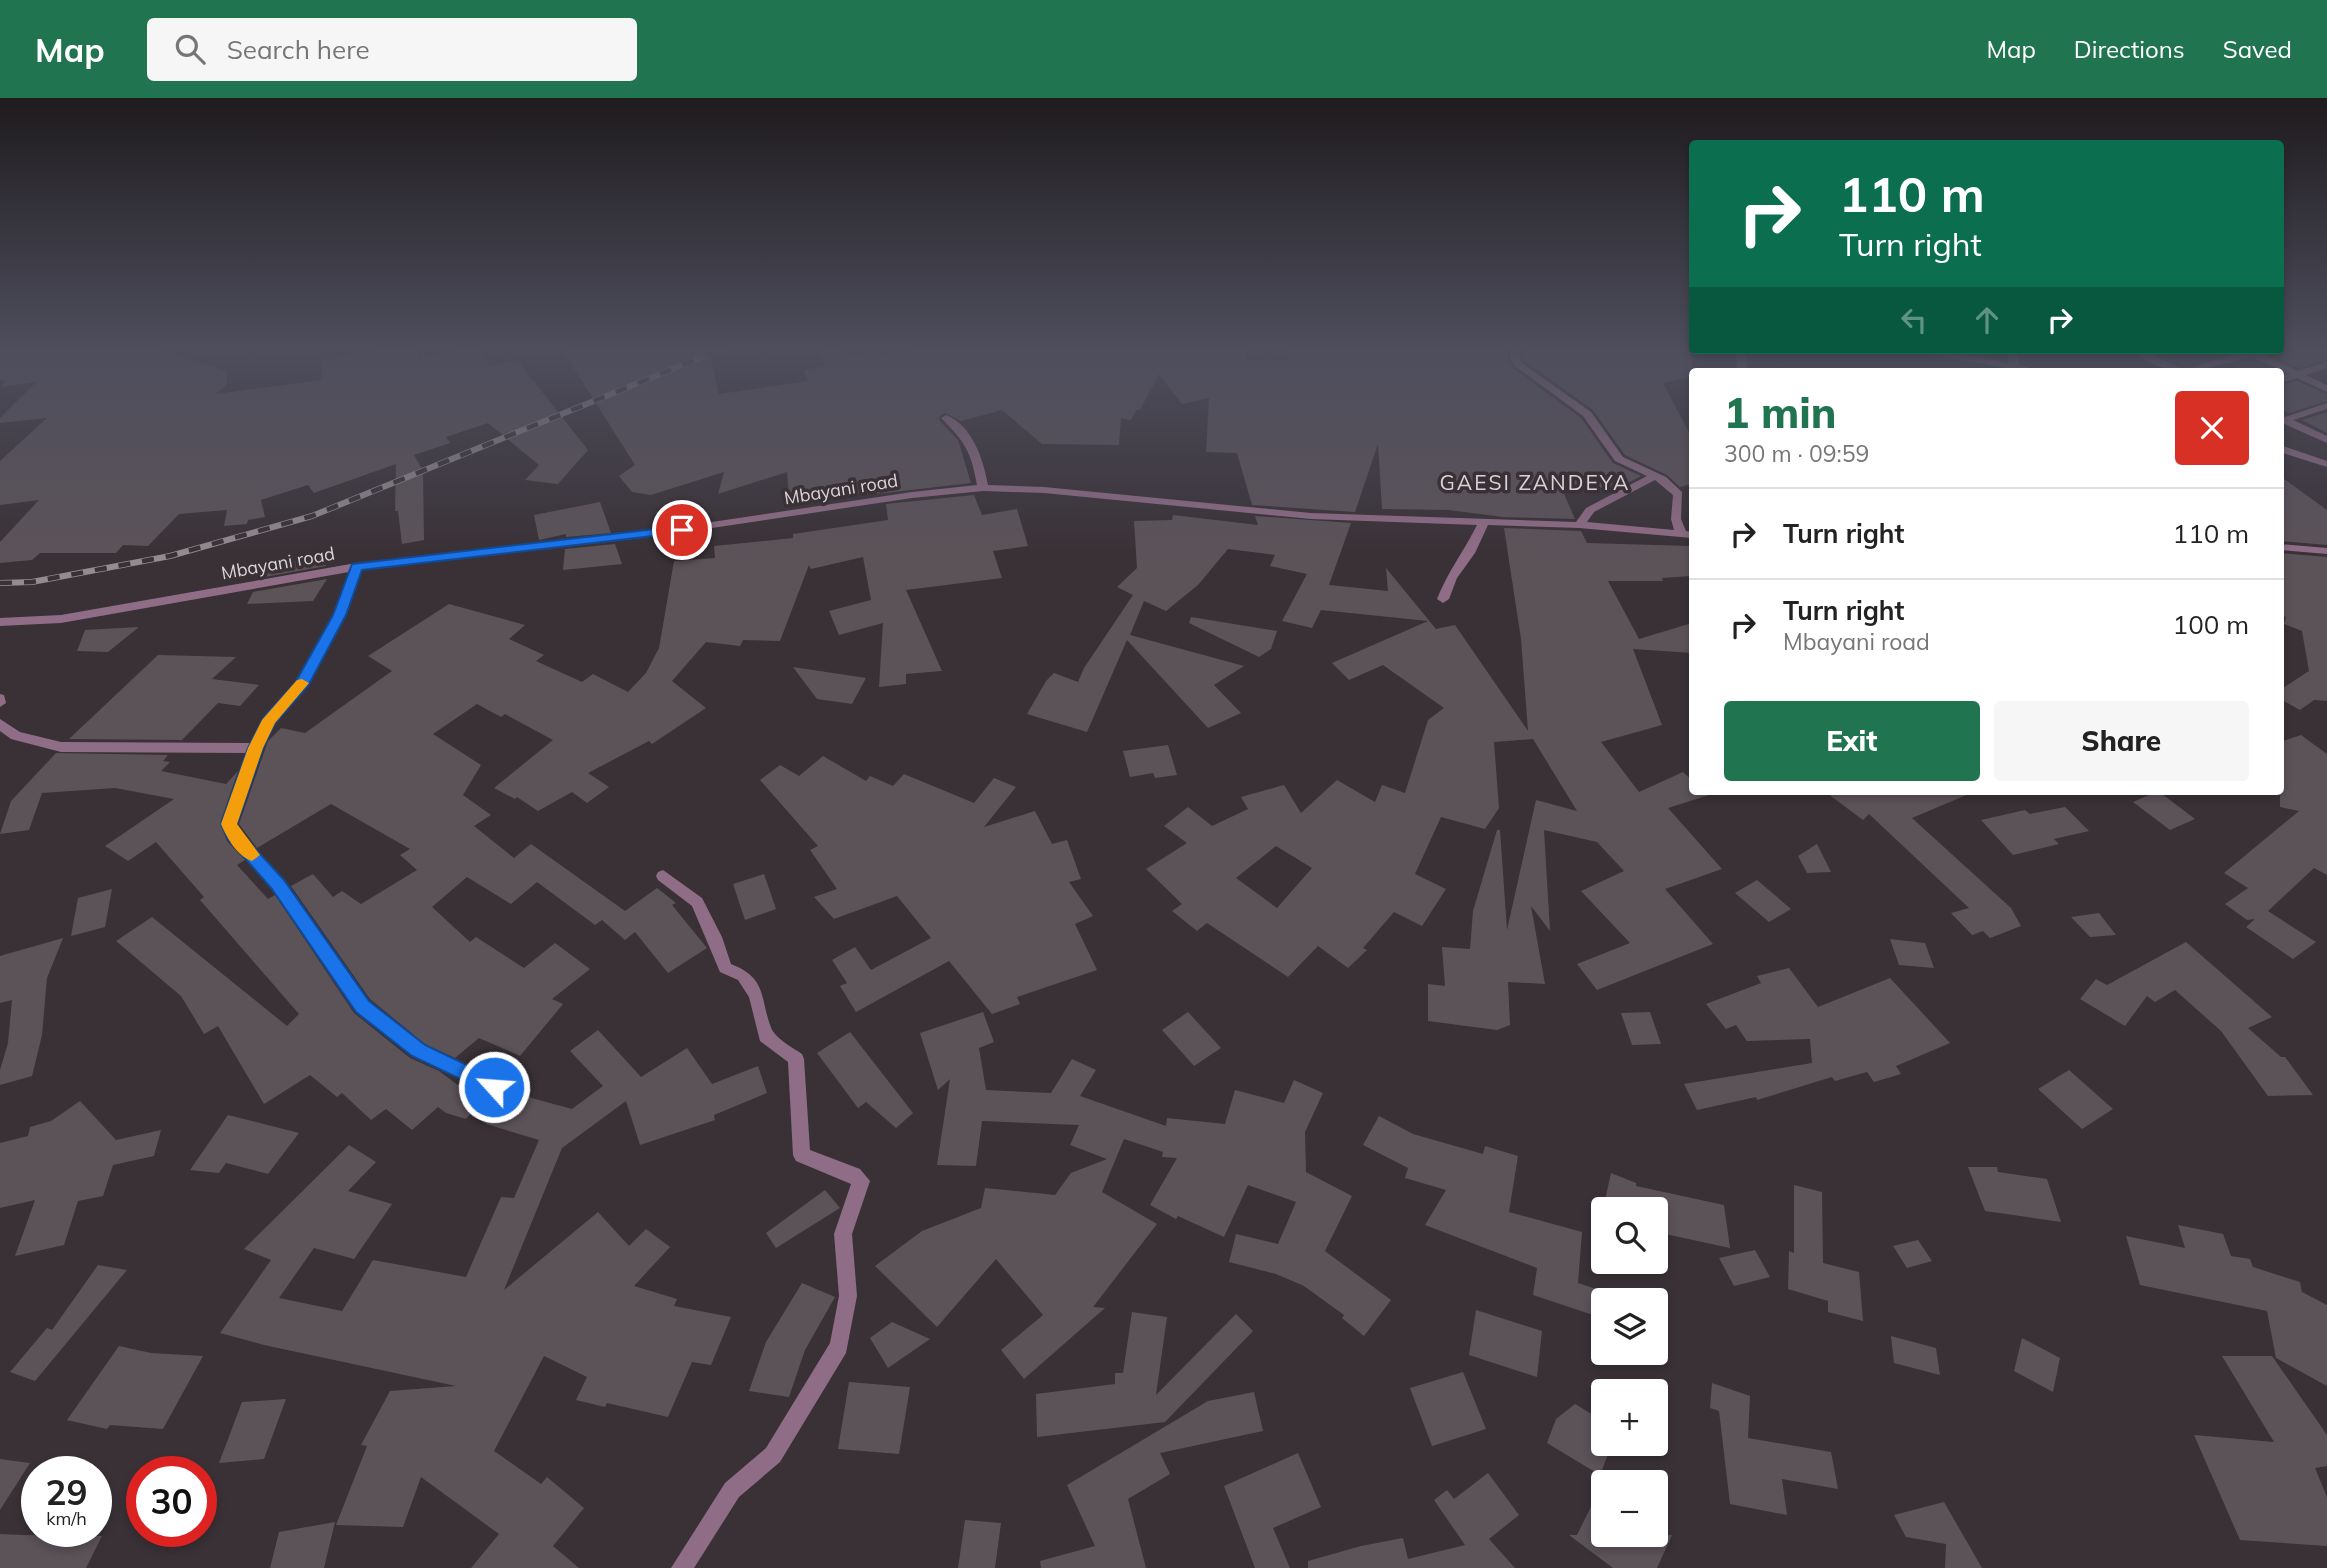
<!DOCTYPE html>
<html lang="en">
<head>
<meta charset="utf-8">
<style>
  body { margin:0; font-family:Mulish,sans-serif; background:#f6f6f6; color:#222; height:100vh; display:flex; flex-direction:column; font-size:26px; white-space:nowrap }
  * { box-sizing:border-box; margin:0 }
  p { font-size:23px; color:#767676 }
  .icon { flex:none; width:38px; height:38px; fill:none; stroke:currentColor; stroke-width:2; stroke-linecap:round; stroke-linejoin:round }
  .map { position:relative; flex:1; overflow:hidden }
  .side { position:absolute; left:1689px; top:270px; width:595px; height:427px; display:flex; flex-direction:column; background:#fff; border-radius:7px; box-shadow:0 4px 10px #0003 }
  .side>* { flex:none }
  .top-card { position:absolute; left:1689px; top:42px; width:595px; height:214px; border-radius:7px; box-shadow:0 4px 10px #0003; background:#0b6e4f; color:#fff; overflow:hidden }
  .tools { position:absolute; left:1591px; top:1099px; display:grid; gap:14px }
  .tools a { display:grid; place-items:center; width:77px; height:77px; border-radius:7px; background:#fff; box-shadow:0 4px 10px #0003; font-size:35px }
  .speed { position:absolute; left:21px; top:1358px; display:flex; gap:14px; font-size:35px; font-weight:700; text-align:center }
  .speed>* { display:grid; place-content:center; width:91px; height:91px; border-radius:50%; background:#fff; box-shadow:0 4px 10px #0003; line-height:1 }
  .speed small { font-size:18px; font-weight:400 }
  .speed .limit { border:10px solid #d22; background:#fff; color:#111 }
  .pin { position:absolute; display:grid; place-items:center; width:60px; height:60px; color:#fff; margin:-30px; border:4px solid #fff; border-radius:50%; box-shadow:0 2px 7px #0007 }
  .me { position:absolute; width:77px; margin:-38px; rotate:296deg; stroke-linejoin:round; filter:drop-shadow(0 0 5px #0008) }
  .turn { display:flex; align-items:center; gap:24px; height:147px; padding:0 35px; font-size:32px }
  .turn .icon { width:91px; height:91px; stroke-width:2.5 }
  .turn b { display:block; font-size:49px; line-height:60px }
  .lanes { display:flex; align-items:center; height:66px; padding:0 35px; background:#0003; justify-content:center; gap:35px; direction:ltr }
  .lanes .off { opacity:.35 }
  .round { display:grid; place-items:center; flex:none; width:74px; height:74px; border-radius:7px; background:#f6f6f6 }
  .headline { display:flex; align-items:center; justify-content:space-between; height:119px; padding:0 35px }
  h1 { font-size:42px; font-weight:800; line-height:52px; color:#207450 }
  .cta { display:flex; gap:14px; margin-top:auto; padding:14px 35px }
  .cta a { flex:1; height:80px; border-radius:7px; background:#207450; color:#fff; font-size:28px; font-weight:800; line-height:80px; text-align:center }
  .cta a+a { background:#f6f6f6; color:#222 }
  ul { padding:0; list-style:none }
  li { display:flex; align-items:center; gap:21px; height:91px; padding:0 35px; border-top:2px solid #e0e0e0 }
  li div { flex:1 }
  li b { display:block; font-size:26px }
  li em { font-style:normal }
  header { display:flex; align-items:center; gap:42px; box-sizing:border-box; height:98px; padding:0 35px; background:#207450; color:#fff }
  header strong { font-size:33px }
  nav { display:flex; gap:38px; margin-inline-start:auto; font-size:24px }
  .search { width:490px; height:63px; background:#f6f6f6; display:flex; align-items:center; gap:18px; box-sizing:border-box; padding:0 24px; border-radius:7px; color:#767676; font-size:26px }
  .map>svg:first-child { display:block }
  .building { fill:#5c5359; fill-rule:evenodd }
  .lines { fill:none; stroke-linecap:round; stroke-linejoin:round }
  .street { fill:#906d86; fill-rule:evenodd }
  .rail-casing { stroke:#928b8f; stroke-width:6 }
  .rail { stroke:#393136; stroke-width:4.5; stroke-dasharray:12; stroke-linecap:butt }
  .route { fill:#1a73e8; stroke:#114b97; stroke-width:2 }
  .slow { fill:#f59e0b }
  .labels { text-anchor:middle; dominant-baseline:central; stroke-width:7; stroke-linejoin:round; paint-order:stroke }
  .far-street-label { font-size:18px; fill:#d8d3d6; stroke:#393136 }
  .far-quarter-label { font-size:21px; letter-spacing:2px; fill:#d8d3d6; stroke:#393136 }
</style>
</head>
<body>
<header>
<strong>Map</strong>
<div class="search"><svg class="icon" aria-label="search" viewBox="0 0 24 24"><circle cx="10" cy="10" r="6"/><path d="M15 15l6 6"/></svg>Search here</div>
<nav><a>Map</a><a>Directions</a><a>Saved</a></nav>
</header>
<div class="map">
<svg width="2327" height="1470" viewBox="0 0 2327 1470">
  <rect width="100%" height="100%" fill="#393136"/>
  <!-- building -->
  <g class="building">
    <polygon points="0,250 152,250 227,273 227,286 216,296 321,282 322,262 390,250 419,250 417,262 467,250 477,250 491,268 517,262 588,352 558,386 525,382 539,367 488,325 446,339 450,345 414,357 423,373 424,442 402,446 398,413 395,413 396,366 314,395 308,387 261,402 265,419 248,422 247,426 224,428 227,412 179,416 148,448 123,447 116,455 40,455 32,462 0,465 0,444 39,402 0,407 0,363 47,320 0,325 0,320 36,284 1,289 5,282 0,282"/>
    <polygon points="561,250 708,250 719,296 808,283 804,272 825,268 820,250 842,250 845,258 875,255 875,258 923,250 1245,250 1247,262 1288,262 1288,250 1509,250 1508,260 1513,270 1581,320 1613,365 1641,378 1618,390 1561,389 1575,421 1503,419 1449,412 1382,411 1378,346 1355,414 1252,407 1237,355 1206,354 1209,300 1182,306 1159,276 1140,312 1137,311 1131,322 1121,320 1119,347 1042,346 1002,312 961,323 945,315 940,318 939,322 958,342 971,385 885,395 789,398 787,374 718,396 724,374 651,397 632,394 619,378 635,367"/>
    <polygon points="1524,250 1692,250 1692,279 1663,285 1692,340 1692,386 1680,389 1667,377 1625,357 1593,312 1524,263"/>
    <polygon points="2307,250 2327,250 2327,262 2298,270 2280,262 2280,257"/>
    <polygon points="2297,283 2327,296 2327,303 2289,315 2280,310 2280,287"/>
    <polygon points="2327,314 2327,335 2302,322"/>
    <polygon points="2280,378 2327,412 2327,447 2280,443"/>
    <polygon points="974,397 982,417 1017,411 1028,448 993,453 1002,480 906,492 942,573 906,576 906,586 879,589 883,525 839,537 829,513 871,502 863,459 811,471 809,467 780,543 743,542 740,548 706,544 672,583 706,610 652,646 649,643 588,675 609,689 587,705 572,694 538,713 517,699 515,701 494,690 553,642 505,616 501,619 477,606 433,636 481,667 463,697 491,717 474,728 514,760 531,746 625,813 657,790 676,805 672,807 707,850 668,875 635,834 625,842 602,822 595,827 537,784 511,806 467,779 432,809 470,844 476,839 524,870 555,845 590,871 552,901 563,906 520,958 479,940 455,960 425,946 370,901 291,788 313,776 333,799 342,793 361,806 417,772 400,757 410,751 331,706 257,750 239,726 268,643 281,630 305,635 392,573 368,558 449,506 525,527 509,541 544,557 536,563 582,584 593,576 628,594 646,575 659,550 674,463 715,460 714,448 793,440 793,436 888,422 886,406"/>
    <polygon points="600,404 611,435 566,439 566,436 539,442 534,417"/>
    <path d="M1173,417L1258,427L1255,418L1351,425L1329,487L1388,493L1386,470L1436,531L1455,527L1528,633L1521,541L1504,430L1581,433L1587,445L1689,448L1692,457V478L1662,480L1663,483H1608L1639,541L1692,525V555L1633,551L1662,627L1601,644L1639,694L1683,674L1692,682V693H1704L1709,697L1668,710L1722,771L1665,791L1713,846L1597,892L1577,866L1630,845L1581,793L1624,773L1597,744L1544,732L1550,833L1531,808L1545,886L1508,884L1510,927L1497,932L1428,923V886L1445,888L1442,849L1470,851L1473,813L1497,732H1500L1507,832L1536,702L1577,713L1533,641L1494,644L1499,710L1485,731L1441,719L1415,776L1446,791L1422,828L1394,814L1363,850L1367,852L1348,870L1318,848L1288,879L1207,825L1197,833L1172,813L1182,806L1146,771L1187,745L1164,728L1188,709L1212,728L1248,711L1241,699L1284,687L1301,715L1337,682L1375,704L1382,687L1405,695L1428,622L1444,610L1383,567L1349,582L1332,565L1428,523L1321,512L1312,530L1282,523L1307,476L1270,468L1275,457L1228,451L1198,487L1166,513L1144,503L1130,537L1244,568L1214,587L1241,615L1208,630L1127,542L1087,634L1027,616L1046,583L1054,575L1078,584L1084,570L1133,497L1117,489L1137,470L1134,423L1172,422ZM1276,748L1312,770L1277,810L1236,780Z"/>
    <polygon points="615,446 622,466 563,472 565,451"/>
    <polygon points="2280,455 2327,459 2327,603 2314,602 2300,612 2280,601 2280,592 2309,573 2302,533 2284,526 2286,519 2280,517"/>
    <polygon points="325,458 326,468 259,480 261,468"/>
    <polygon points="327,481 313,503 247,506 253,494"/>
    <polygon points="1191,519 1277,533 1271,551 1259,559 1189,525"/>
    <polygon points="139,529 108,554 77,553 85,532"/>
    <polygon points="158,557 236,559 212,581 259,587 240,608 218,605 182,642 69,641"/>
    <polygon points="793,569 866,580 852,606 817,601"/>
    <polygon points="2301,637 2327,656 2327,777 2314,770 2268,813 2316,844 2293,861 2246,829 2255,821 2247,822 2225,806 2248,790 2224,775 2299,713 2280,709 2280,644"/>
    <polygon points="1168,647 1177,677 1155,680 1153,675 1130,679 1123,653"/>
    <polygon points="56,655 168,657 163,663 170,664 161,673 226,686 238,673 220,725 227,743 245,762 237,767 268,801 275,797 354,915 410,960 439,973 481,1004 466,1021 446,1015 438,1009 412,1032 386,1011 371,1022 342,995 337,999 310,977 264,1006 218,928 204,936 181,898 116,843 152,819 287,928 299,916 200,802 204,799 156,744 128,763 105,748 174,701 115,690 42,695 29,732 0,736 11,703"/>
    <polygon points="823,658 866,683 870,678 893,688 904,676 974,705 994,680 1016,689 984,729 1035,713 1052,746 1067,742 1081,781 1069,784 1093,818 1075,826 1097,872 1017,899 1020,906 992,916 949,863 856,914 840,888 847,885 832,862 855,849 871,872 931,840 897,798 834,821 814,799 837,791 810,752 818,748 760,682 780,667 799,678"/>
    <polygon points="1824,693 1976,693 1912,720 2011,810 2021,828 1990,840 1983,833 1972,837 1951,815 1969,810 1869,716 1863,722"/>
    <polygon points="2158,693 2195,721 2170,732 2133,704"/>
    <polygon points="2065,709 2089,733 2054,741 2059,746 2013,757 1981,722 2025,712 2030,716"/>
    <polygon points="1817,746 1831,774 1807,775 1798,758"/>
    <polygon points="764,776 776,811 745,822 733,786"/>
    <polygon points="1757,782 1791,811 1769,824 1735,795"/>
    <polygon points="112,791 105,829 71,838 78,800"/>
    <polygon points="2099,815 2116,837 2090,839 2071,819"/>
    <polygon points="63,840 47,880 42,937 32,978 0,987 0,972 8,945 12,902 0,905 0,858"/>
    <polygon points="1890,841 1925,845 1934,870 1899,867"/>
    <polygon points="2186,844 2272,919 2248,930 2281,959 2285,959 2313,997 2268,998 2221,933 2175,892 2155,904 2147,898 2125,928 2080,901 2096,881 2107,887"/>
    <polygon points="1789,870 1818,909 1890,880 1950,945 1896,968 1901,976 1874,984 1867,974 1835,983 1832,979 1757,1002 1756,999 1697,1012 1684,986 1812,965 1810,941 1747,943 1736,927 1726,931 1706,906 1761,885 1757,878"/>
    <polygon points="983,914 994,944 979,950 986,992 1051,995 1072,961 1096,972 1080,998 1166,1028 1167,1020 1225,1026 1235,992 1284,1005 1294,982 1323,995 1305,1034 1306,1074 1352,1098 1325,1153 1391,1202 1364,1238 1342,1220 1344,1217 1304,1188 1276,1176 1229,1164 1236,1136 1278,1146 1296,1104 1248,1087 1224,1139 1178,1118 1176,1121 1150,1107 1177,1060 1162,1059 1163,1054 1124,1041 1102,1094 1157,1126 1093,1209 1105,1210 1024,1281 1001,1252 1043,1217 996,1161 937,1229 875,1168 922,1133 981,1110 985,1090 1055,1097 1071,1075 1107,1061 1070,1047 1079,1027 982,1023 976,1068 937,1067 950,981 938,992 920,935"/>
    <polygon points="1188,914 1221,950 1194,968 1162,932"/>
    <polygon points="1650,914 1661,946 1632,947 1621,915"/>
    <polygon points="598,932 641,979 687,950 712,986 758,968 767,995 714,1017 715,1022 640,1047 626,1003 562,1050 504,1192 598,1114 629,1148 646,1131 670,1149 634,1188 677,1201 674,1208 731,1219 711,1267 692,1264 668,1319 607,1305 605,1309 576,1302 587,1279 544,1258 494,1353 541,1386 547,1379 584,1410 553,1448 579,1470 471,1470 499,1436 421,1379 403,1429 336,1427 367,1348 361,1347 390,1293 456,1288 264,1247 220,1235 271,1162 244,1151 349,1047 376,1064 348,1093 392,1106 354,1161 314,1150 279,1200 342,1213 373,1162 466,1179 501,1099 514,1100 539,1042 486,1026 502,1003 513,995 572,1011 603,988 570,953"/>
    <polygon points="850,934 913,1015 896,1030 866,1004 858,1010 817,955"/>
    <polygon points="2069,972 2113,1011 2082,1031 2038,991"/>
    <polygon points="80,1003 116,1042 161,1032 154,1058 113,1067 103,1098 78,1103 64,1147 15,1158 35,1102 0,1110 0,1045 28,1038 30,1029 51,1023"/>
    <polygon points="228,1017 299,1035 268,1076 226,1065 219,1075 190,1072"/>
    <polygon points="1379,1018 1413,1036 1483,1056 1485,1048 1518,1058 1509,1114 1582,1134 1578,1185 1605,1194 1602,1220 1533,1197 1537,1170 1425,1127 1446,1092 1405,1080 1408,1070 1363,1047"/>
    <polygon points="1968,1069 1997,1069 1998,1074 2047,1081 2061,1124 1985,1113"/>
    <polygon points="1611,1075 1636,1085 1636,1088 1724,1107 1730,1150 1656,1134 1656,1111 1603,1111"/>
    <polygon points="1794,1087 1822,1094 1823,1165 1859,1174 1863,1223 1828,1214 1828,1203 1788,1191 1789,1153 1794,1155"/>
    <polygon points="825,1092 840,1110 776,1150 766,1135"/>
    <polygon points="2178,1127 2223,1136 2231,1158 2250,1161 2253,1169 2300,1184 2302,1194 2327,1207 2327,1288 2276,1260 2267,1213 2140,1187 2126,1138 2185,1150"/>
    <polygon points="1918,1142 1932,1163 1907,1170 1893,1148"/>
    <polygon points="1755,1152 1770,1179 1734,1188 1719,1160"/>
    <polygon points="98,1167 127,1172 35,1283 10,1274 47,1230 52,1232"/>
    <polygon points="802,1185 835,1199 805,1252 789,1299 749,1293 766,1244"/>
    <polygon points="1476,1212 1542,1233 1537,1279 1469,1257"/>
    <polygon points="1132,1214 1167,1219 1156,1297 1236,1216 1253,1233 1165,1324 1037,1339 1036,1296 1115,1286 1115,1275 1123,1275"/>
    <polygon points="892,1224 930,1241 888,1270 870,1240"/>
    <polygon points="1891,1238 1936,1250 1940,1277 1894,1265"/>
    <polygon points="2022,1240 2060,1260 2053,1294 2014,1273"/>
    <polygon points="119,1248 151,1255 203,1258 163,1331 110,1327 107,1331 67,1322"/>
    <polygon points="2222,1258 2272,1258 2327,1337 2327,1368 2315,1370 2327,1399 2327,1448 2240,1442 2194,1337 2274,1344"/>
    <polygon points="1463,1274 1486,1331 1432,1348 1410,1290"/>
    <polygon points="849,1284 910,1289 899,1356 838,1351"/>
    <polygon points="1712,1285 1750,1298 1748,1340 1831,1354 1838,1391 1782,1381 1787,1417 1730,1406 1719,1313 1710,1310"/>
    <polygon points="1254,1294 1263,1333 1160,1355 1170,1376 1128,1401 1146,1470 1041,1470 1040,1463 1095,1448 1067,1387 1208,1303"/>
    <polygon points="286,1301 264,1361 219,1365 242,1304"/>
    <polygon points="1575,1306 1603,1323 1603,1346 1612,1346 1600,1377 1547,1345 1556,1321"/>
    <polygon points="1298,1355 1321,1409 1273,1430 1290,1470 1255,1470 1224,1388"/>
    <polygon points="0,1361 30,1365 0,1412"/>
    <polygon points="1488,1375 1519,1417 1489,1441 1515,1470 1308,1470 1308,1463 1361,1448 1403,1440 1408,1461 1465,1447 1434,1402 1447,1392 1454,1401"/>
    <polygon points="1603,1384 1603,1437 1672,1437 1657,1470 1613,1470 1569,1437 1577,1437"/>
    <polygon points="1944,1404 1948,1411 1982,1470 1945,1470 1946,1446 1906,1439 1894,1417"/>
    <polygon points="965,1422 1001,1425 995,1470 958,1470"/>
    <polygon points="335,1424 324,1470 270,1470 279,1434"/>
    <polygon points="0,1436 22,1437 102,1438 86,1470 0,1470"/>
  </g>
  <g class="lines">
    <!-- street -->
    <g class="street">
      <path d="M1512,250H1522L1520,259L1522,265L1591,314L1623,359L1666,379L1682,394L1681,421L1686,433L1692,434V440L1579,430L1488,427L1475,455L1457,480L1449,501L1443,505L1437,501C1447,475 1464,453 1477,427L1311,421L1044,395L983,393L912,400L658,438L361,472L345,517L307,588L274,624L262,650L236,726L240,734L283,782L368,903L424,948L500,984L502,989L500,994L494,996L412,958L356,913L273,790L229,741L222,726L247,655L61,654L11,641L0,633V621L20,634L61,644L251,645L264,619L296,586L333,517L349,474L61,525L0,528V520L61,517L356,465L658,432L912,394L977,387C971,353 965,344 941,320L946,317C973,328 983,361 988,387L1044,389L1311,415L1576,424L1586,410L1647,378L1615,363L1583,318L1515,268L1510,259ZM1655,382L1673,397L1671,421L1674,432L1587,424L1594,414Z"/>
      <polygon points="1736,252 1746,252 1747,273 1737,273"/>
      <polygon points="1920,252 1940,252 2009,265 2007,252 2017,252 2019,267 2042,273 2022,273 1925,255"/>
      <path d="M2131,252H2143L2183,272L2250,252H2265L2260,255L2298,273L2327,264V270L2306,277L2327,287V294L2297,280L2280,285V279L2289,276L2251,258C2205,271 2173,286 2131,252Z"/>
      <polygon points="2327,305 2327,311 2293,322 2327,338 2327,345 2280,324 2280,317 2285,319"/>
      <polygon points="2280,347 2327,363 2327,369 2280,354"/>
      <polygon points="2280,446 2327,450 2327,456 2280,452"/>
      <polygon points="0,596 4,597 6,605 0,609"/>
      <path d="M663,772L702,800L722,839L731,866C769,881 759,901 772,932C777,941 793,950 802,956L804,961L810,1052L860,1071L870,1083L852,1136L857,1198L846,1255L780,1364L739,1399L694,1470H671L725,1385L766,1350L830,1245L839,1198L834,1136L851,1086L796,1063L793,1057L788,964L760,943L749,899L738,882L720,874L692,808L658,782L656,778L658,774Z"/>
    </g>
    <defs>
      <polyline id="rail" points="0,485 32,484 170,458 312,418 724,250"/>
    </defs>
    <!-- rail casing -->
    <use href="#rail" class="rail-casing"/>
    <!-- rail -->
    <use href="#rail" class="rail"/>
  </g>
  <!-- sky -->
  <linearGradient id="sky" x2="0" y2="1"><stop stop-color="#1f1b1e"/><stop offset="0.55" stop-color="#4e4e5d"/><stop offset="1" stop-color="#4e4e5d" stop-opacity="0"/></linearGradient>
  <rect width="2327" height="456" fill="url(#sky)"/>
  <!-- route -->
  <polygon class="route" points="682,428 688,432 687,434 362,472 346,517 308,588 275,625 263,650 237,726 240,734 284,782 369,903 425,947 500,983 503,989 500,995 494,997 412,958 356,914 272,791 228,741 221,726 248,650 264,619 295,585 333,517 352,466"/>
  <!-- slow -->
  <path class="slow" d="M302,581L309,585L275,625L263,650L237,726L260,757L252,763C237,758 227,740 221,726L248,650L262,622L297,582Z"/>
  <g class="labels">
    <!-- far-street labels -->
    <g class="far-street-label">
      <text transform="translate(841 391) rotate(-9)">Mbayani road</text>
      <text transform="translate(278 465) rotate(-10)">Mbayani road</text>
    </g>
    <!-- far-quarter labels -->
    <g class="far-quarter-label">
      <text x="1535" y="384">GAESI ZANDEYA</text>
    </g>
  </g>
</svg>
<div class="tools">
<a><svg class="icon" aria-label="search" viewBox="0 0 24 24"><circle cx="10" cy="10" r="6"/><path d="M15 15l6 6"/></svg></a>
<a><svg class="icon" aria-label="layers" viewBox="0 0 24 24"><path d="M12 4l9 5-9 5-9-5zM3 14l9 5 9-5"/></svg></a>
<a>+</a>
<a>−</a>
</div>
<div class="speed"><div>29<small>km/h</small></div><div class="limit">30</div></div>
<div class="pin" style="left:682px;top:432px;background:#d93025"><svg class="icon" aria-label="arrive" viewBox="0 0 24 24"><path d="M6 21V4h12l-3 4 3 4H6"/></svg></div>
<svg class="me" style="left:494px;top:989px" viewBox="-20 -20 40 40"><circle r="17" fill="#1a73e8" stroke="#fff" stroke-width="3"/><path d="M0-11L8 9 0 5-8 9z" fill="#fff"/></svg>
<div class="top-card">
<div class="turn"><svg class="icon" aria-label="right" viewBox="0 0 24 24"><path d="M7 20v-9h11M14 6l5 5-5 5"/></svg><div><b>110 m</b>Turn right</div></div>
<div class="lanes"><svg class="icon off" aria-label="left" viewBox="0 0 24 24"><path d="M17 20v-9H6M10 6l-5 5 5 5"/></svg><svg class="icon off" aria-label="ahead" viewBox="0 0 24 24"><path d="M12 20V5M6 11l6-6 6 6"/></svg><svg class="icon" aria-label="right" viewBox="0 0 24 24"><path d="M7 20v-9h11M14 6l5 5-5 5"/></svg></div>
</div>
<section class="side">
<div class="headline"><div><h1>1 min</h1><p>300 m · 09:59</p></div><a class="round" style="background:#d93025;color:#fff"><svg class="icon" aria-label="close" viewBox="0 0 24 24"><path d="M6 6l12 12M18 6L6 18"/></svg></a></div>
<ul>
<li><svg class="icon" aria-label="right" viewBox="0 0 24 24"><path d="M7 20v-9h11M14 6l5 5-5 5"/></svg><div><b>Turn right</b></div><em>110 m</em></li>
<li><svg class="icon" aria-label="right" viewBox="0 0 24 24"><path d="M7 20v-9h11M14 6l5 5-5 5"/></svg><div><b>Turn right</b><p>Mbayani road</p></div><em>100 m</em></li>
</ul>
<div class="cta"><a>Exit</a><a>Share</a></div>
</section>
</div>
</body>
</html>
